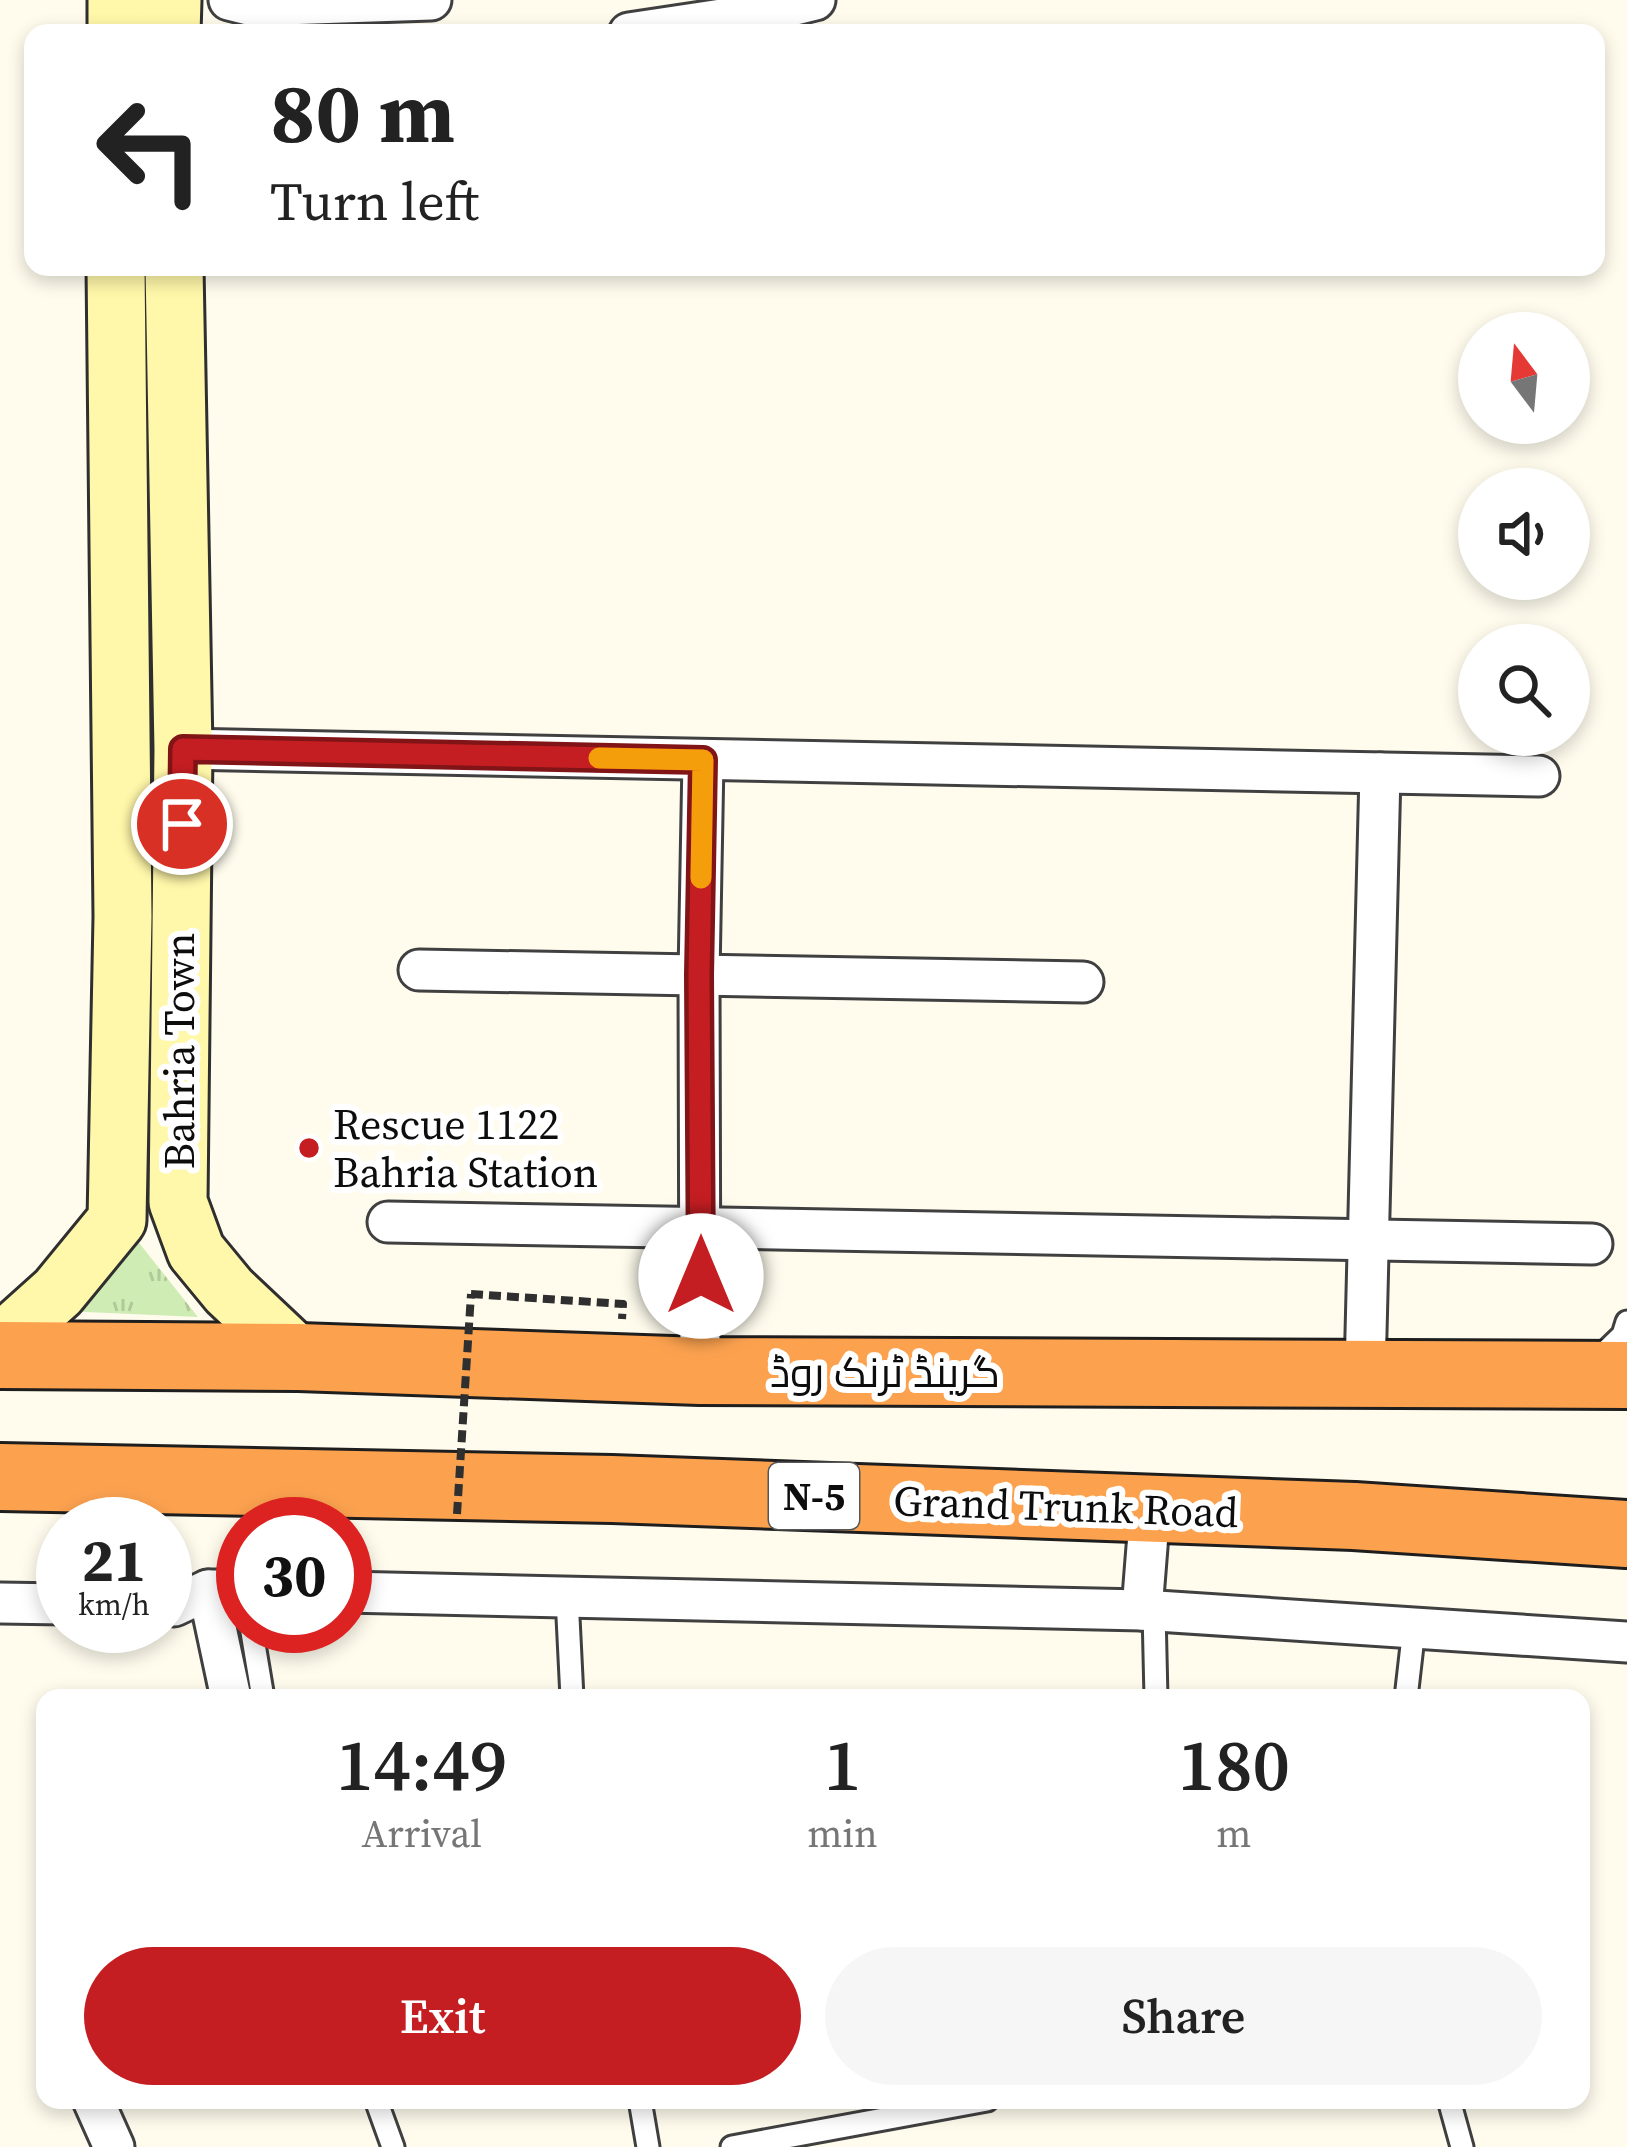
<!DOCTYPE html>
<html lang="en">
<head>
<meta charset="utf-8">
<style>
  body { margin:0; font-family:"Source Serif 4",Cairo,serif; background:#f6f6f6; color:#222; height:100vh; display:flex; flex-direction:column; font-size:45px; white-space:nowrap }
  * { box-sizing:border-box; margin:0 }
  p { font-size:39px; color:#767676 }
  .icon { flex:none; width:66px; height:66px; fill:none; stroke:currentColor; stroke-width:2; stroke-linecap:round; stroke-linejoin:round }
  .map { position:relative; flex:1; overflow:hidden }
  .side { position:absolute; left:36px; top:1689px; width:1554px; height:420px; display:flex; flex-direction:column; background:#fff; border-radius:24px; box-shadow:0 6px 18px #0003 }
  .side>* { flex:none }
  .guide { position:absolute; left:24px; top:24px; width:1581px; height:252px; border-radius:24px; box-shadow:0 6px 18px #0003; background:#fff; color:#222; overflow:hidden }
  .needle { width:78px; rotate:344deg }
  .controls { position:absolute; left:1458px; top:312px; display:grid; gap:24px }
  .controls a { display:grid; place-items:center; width:132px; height:132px; border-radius:50%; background:#fff; box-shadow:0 6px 18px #0003; font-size:60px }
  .speed { position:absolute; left:36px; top:1497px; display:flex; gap:24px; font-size:60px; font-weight:700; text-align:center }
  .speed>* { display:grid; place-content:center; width:156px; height:156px; border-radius:50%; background:#fff; box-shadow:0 6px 18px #0003; line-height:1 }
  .speed small { font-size:30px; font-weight:400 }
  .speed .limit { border:18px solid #d22; background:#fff; color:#111 }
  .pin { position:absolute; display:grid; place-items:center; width:102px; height:102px; color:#fff; margin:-51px; border:6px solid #fff; border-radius:50%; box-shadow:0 3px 12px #0007 }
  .me { position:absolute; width:132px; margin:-66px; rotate:0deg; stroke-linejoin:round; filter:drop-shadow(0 0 9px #0008) }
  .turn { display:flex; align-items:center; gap:42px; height:252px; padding:0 48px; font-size:54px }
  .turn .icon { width:156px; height:156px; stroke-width:2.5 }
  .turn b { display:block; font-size:84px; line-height:102px }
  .eta { display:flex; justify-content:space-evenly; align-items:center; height:204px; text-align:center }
  .eta b { font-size:72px; font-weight:600; line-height:84px }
  .primary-button { display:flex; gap:24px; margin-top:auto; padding:24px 48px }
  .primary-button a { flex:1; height:138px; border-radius:72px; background:#c51e22; color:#fff; font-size:48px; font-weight:600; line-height:138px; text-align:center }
  .primary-button a+a { background:#f6f6f6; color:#222 }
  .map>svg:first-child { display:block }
  .grass { fill:url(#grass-tufts) }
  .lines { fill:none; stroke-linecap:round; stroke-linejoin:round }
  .lane-casing { stroke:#404040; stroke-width:27 }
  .street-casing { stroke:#404040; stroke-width:45 }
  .secondary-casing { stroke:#2f2f2f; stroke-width:63 }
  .highway-casing { stroke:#1e1e1e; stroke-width:72 }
  .path { stroke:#2f2f2f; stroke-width:8; stroke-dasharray:12 6; stroke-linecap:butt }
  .lane { stroke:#fff; stroke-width:21 }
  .street { stroke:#fff; stroke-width:39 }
  .secondary { stroke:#fff7a9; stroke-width:57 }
  .highway { stroke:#fca24f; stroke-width:66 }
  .path-bridge { stroke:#2f2f2f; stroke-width:8; stroke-dasharray:12 6; stroke-linecap:butt }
  .route-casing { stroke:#801416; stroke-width:30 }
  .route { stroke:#c51e22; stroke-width:21 }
  .slow { stroke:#f59e0b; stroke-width:21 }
  .poi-dot { fill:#c51e22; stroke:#fff; stroke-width:4.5 }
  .labels { text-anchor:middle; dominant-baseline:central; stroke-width:12; stroke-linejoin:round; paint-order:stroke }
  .shield { fill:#fff; stroke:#565656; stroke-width:3 }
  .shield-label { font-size:39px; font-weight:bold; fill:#0d0d0d }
  .street-label { font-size:42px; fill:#0d0d0d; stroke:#fff }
  .poi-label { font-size:42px; fill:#0d0d0d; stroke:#fff; text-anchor:start }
</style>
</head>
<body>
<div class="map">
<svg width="1627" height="2147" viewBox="0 0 1627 2147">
  <defs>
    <pattern id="grass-tufts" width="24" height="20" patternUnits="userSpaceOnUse" patternTransform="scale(3)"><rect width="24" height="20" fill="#d0ecb5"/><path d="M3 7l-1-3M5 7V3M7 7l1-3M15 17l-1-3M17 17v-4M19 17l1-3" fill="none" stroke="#b1c99a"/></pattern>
  </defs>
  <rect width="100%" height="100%" fill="#fffcee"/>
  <!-- grass -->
  <polygon class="grass" points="128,1229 198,1317 63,1311"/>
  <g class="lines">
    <defs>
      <g id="lane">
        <polyline points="1595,1362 1623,1335 1627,1322"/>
        <polyline points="567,1597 572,1698"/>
        <polyline points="1154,1611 1156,1698"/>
        <polyline points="251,1626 263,1698"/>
        <polyline points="1406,1698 1414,1628"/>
        <polyline points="376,2100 393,2147"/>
        <polyline points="640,2100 648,2147"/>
        <polyline points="1449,2100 1462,2147"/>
        <polyline points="732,2147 987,2100"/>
      </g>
      <g id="street">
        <polyline points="229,0 253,6 431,0"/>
        <polyline points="629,33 762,13 815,0"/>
        <polyline points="183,749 1539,776"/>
        <polyline points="419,970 1083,982"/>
        <polyline points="388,1222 1592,1244"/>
        <polyline points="700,1371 699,975 703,760"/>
        <polyline points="1365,1373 1380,773"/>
        <polyline points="208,1590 231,1698"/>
        <polyline points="345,1592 1142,1610 1627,1642"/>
        <polyline points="0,1603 63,1604"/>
        <polyline points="165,1605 174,1606 208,1590 243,1590"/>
        <polyline points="1142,1610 1150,1509"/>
        <polyline points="93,2100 114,2147"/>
      </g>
      <g id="secondary">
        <polyline points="117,0 117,33"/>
        <polyline points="171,33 172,0"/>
        <polyline points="174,267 183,749 178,1202 196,1251 229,1291 299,1357"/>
        <polyline points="0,1344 58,1292 117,1220 123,917 116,267"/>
      </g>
      <g id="highway">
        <polyline points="0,1355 299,1357 700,1371 1627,1375"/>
        <polyline points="0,1477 612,1489 1354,1516 1627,1534"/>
      </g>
    </defs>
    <!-- lane casing -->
    <use href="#lane" class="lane-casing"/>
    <!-- street casing -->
    <use href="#street" class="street-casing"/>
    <!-- secondary casing -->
    <use href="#secondary" class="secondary-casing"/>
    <!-- highway casing -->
    <use href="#highway" class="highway-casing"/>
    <!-- path -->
    <polyline class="path" points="471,1294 623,1304 622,1319"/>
    <!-- lane -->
    <use href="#lane" class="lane"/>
    <!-- street -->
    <use href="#street" class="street"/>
    <!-- secondary -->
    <use href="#secondary" class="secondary"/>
    <!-- highway -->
    <use href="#highway" class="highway"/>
    <!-- path-bridge -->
    <polyline class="path-bridge" points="457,1514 471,1294"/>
  </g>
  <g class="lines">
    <defs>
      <polyline id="route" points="182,824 183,749 703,760 699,975 701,1276"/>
    </defs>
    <!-- route casing -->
    <use href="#route" class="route-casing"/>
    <!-- route -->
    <use href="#route" class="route"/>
    <!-- slow -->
    <polyline class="slow" points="599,758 703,760 701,878"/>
  </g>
  <!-- markers -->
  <circle class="poi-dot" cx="309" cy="1148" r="12"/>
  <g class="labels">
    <!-- shield labels -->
    <rect class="shield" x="769" y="1463" width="90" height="66" rx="9"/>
    <g class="shield-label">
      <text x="814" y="1496">N-5</text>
    </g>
    <!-- street labels -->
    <g class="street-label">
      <text transform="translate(179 1051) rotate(-90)">Bahria Town</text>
      <text x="885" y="1372">گرینڈ ٹرنک روڈ</text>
      <text transform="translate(1066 1506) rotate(2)">Grand Trunk Road</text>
    </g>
    <!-- poi labels -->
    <g class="poi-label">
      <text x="333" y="1124">Rescue 1122<tspan x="333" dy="48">Bahria Station</tspan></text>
    </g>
  </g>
</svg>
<div class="controls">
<a><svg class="needle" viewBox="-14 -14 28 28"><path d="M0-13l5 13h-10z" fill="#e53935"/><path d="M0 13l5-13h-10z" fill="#767676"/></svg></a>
<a><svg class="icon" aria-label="sound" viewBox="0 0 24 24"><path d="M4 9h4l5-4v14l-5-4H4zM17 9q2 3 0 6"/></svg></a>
<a><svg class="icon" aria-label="search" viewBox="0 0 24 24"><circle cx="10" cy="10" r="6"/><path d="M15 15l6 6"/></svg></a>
</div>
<div class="speed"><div>21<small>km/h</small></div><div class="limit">30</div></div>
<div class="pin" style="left:182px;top:824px;background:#d93025"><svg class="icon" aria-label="arrive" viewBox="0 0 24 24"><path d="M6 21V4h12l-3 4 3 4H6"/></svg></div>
<svg class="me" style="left:701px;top:1276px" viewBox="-20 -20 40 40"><circle r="19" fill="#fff"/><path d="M0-13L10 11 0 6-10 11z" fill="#c51e22"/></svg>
<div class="guide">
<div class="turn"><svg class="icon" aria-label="left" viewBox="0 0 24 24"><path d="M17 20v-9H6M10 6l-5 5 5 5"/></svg><div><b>80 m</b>Turn left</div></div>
</div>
<section class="side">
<div class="eta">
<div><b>14:49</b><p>Arrival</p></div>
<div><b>1</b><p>min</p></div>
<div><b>180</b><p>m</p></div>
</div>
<div class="primary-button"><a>Exit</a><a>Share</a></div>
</section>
</div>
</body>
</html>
